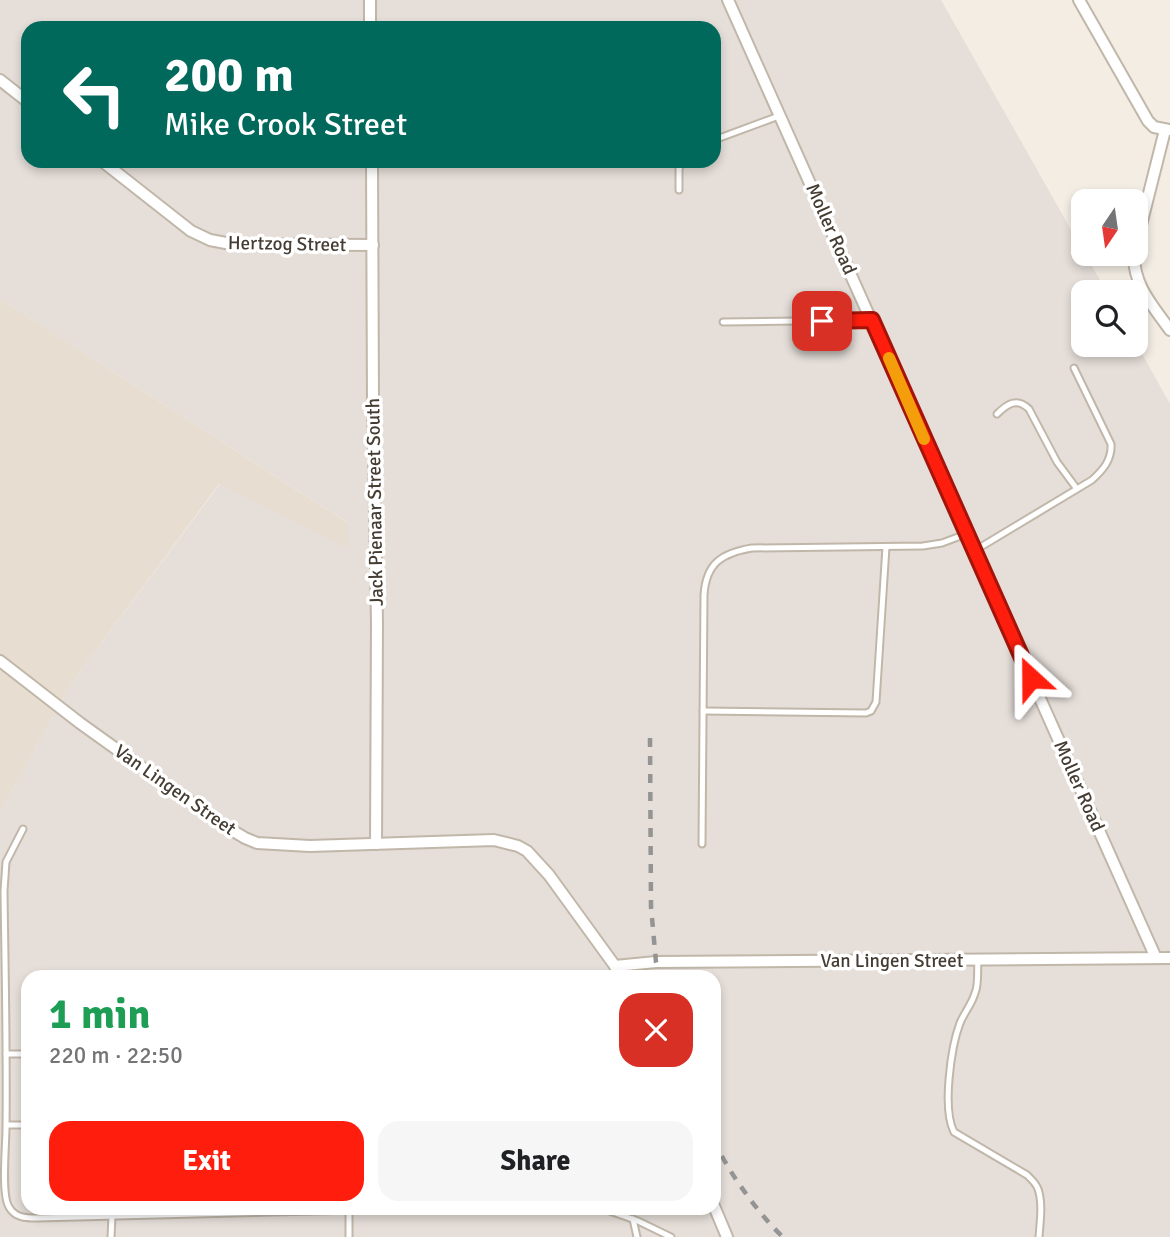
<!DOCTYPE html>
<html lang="en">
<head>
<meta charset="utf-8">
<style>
  body { margin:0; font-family:Signika,sans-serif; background:#f6f6f6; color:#202124; height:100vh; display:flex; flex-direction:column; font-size:26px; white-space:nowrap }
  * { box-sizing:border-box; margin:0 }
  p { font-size:23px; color:#757577 }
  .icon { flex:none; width:38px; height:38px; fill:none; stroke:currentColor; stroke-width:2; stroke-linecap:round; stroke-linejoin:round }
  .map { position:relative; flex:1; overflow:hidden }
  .details { position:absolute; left:21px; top:970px; width:700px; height:245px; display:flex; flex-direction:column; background:#fff; border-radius:21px; box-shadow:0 4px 10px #0003 }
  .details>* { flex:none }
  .banner { position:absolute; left:21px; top:21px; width:700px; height:147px; border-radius:21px; box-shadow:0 4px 10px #0003; background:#00695c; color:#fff; overflow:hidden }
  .needle { width:46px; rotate:193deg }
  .controls { position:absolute; left:1071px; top:189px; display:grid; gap:14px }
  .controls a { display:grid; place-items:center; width:77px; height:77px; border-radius:14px; background:#fff; box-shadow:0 4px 10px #0003; font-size:35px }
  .pin { position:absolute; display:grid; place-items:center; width:60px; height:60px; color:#fff; margin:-30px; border-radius:14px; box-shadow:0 4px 10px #0006 }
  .me { position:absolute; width:77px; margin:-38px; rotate:336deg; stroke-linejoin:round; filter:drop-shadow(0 0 5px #0008) }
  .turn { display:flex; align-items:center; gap:24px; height:147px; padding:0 28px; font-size:32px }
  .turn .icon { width:91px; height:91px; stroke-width:2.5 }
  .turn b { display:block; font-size:49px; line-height:60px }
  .round { display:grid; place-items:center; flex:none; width:74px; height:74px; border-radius:21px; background:#f6f6f6 }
  .head { display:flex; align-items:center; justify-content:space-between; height:119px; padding:0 28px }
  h1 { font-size:42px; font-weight:700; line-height:52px; color:#1e9e55 }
  .cta { display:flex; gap:14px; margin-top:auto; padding:14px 28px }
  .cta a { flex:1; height:80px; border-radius:21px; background:#ff1e0e; color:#fff; font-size:28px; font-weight:700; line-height:80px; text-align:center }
  .cta a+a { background:#f6f6f6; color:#202124 }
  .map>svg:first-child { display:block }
  .residential { fill:#e7ded1 }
  .industrial { fill:#e5ded9; fill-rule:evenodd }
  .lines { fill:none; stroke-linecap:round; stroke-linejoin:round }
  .lane-casing { stroke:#c1b7a9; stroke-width:9 }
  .street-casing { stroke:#c1b7a9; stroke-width:14 }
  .lane { stroke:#fff; stroke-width:5 }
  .street { stroke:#fff; stroke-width:10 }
  .rail { stroke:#949494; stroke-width:4.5; stroke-dasharray:9 9; stroke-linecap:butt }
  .route-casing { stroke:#a61409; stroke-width:18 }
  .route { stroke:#ff1e0e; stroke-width:12 }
  .slow { stroke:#f59e0b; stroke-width:12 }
  .labels { text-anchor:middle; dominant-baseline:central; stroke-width:7; stroke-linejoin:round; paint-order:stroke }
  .street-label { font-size:19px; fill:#453d33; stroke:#fff }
</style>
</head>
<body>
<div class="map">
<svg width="1170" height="1237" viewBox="0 0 1170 1237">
  <rect width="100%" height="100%" fill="#f3ede4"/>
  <!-- residential -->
  <polygon class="residential" points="0,299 348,523 349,550 219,484 71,684 0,812"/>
  <!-- industrial -->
  <path class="industrial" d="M0,0H941L1083,251V254H1085L1107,292H1083V345H1136V343L1170,404V1237H0V812L71,684L220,484L349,549L347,522L0,299ZM28,28H714V161H28ZM28,976H714V1208H28Z"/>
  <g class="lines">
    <defs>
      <g id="lane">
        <polyline points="714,140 779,116"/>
        <polyline points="679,190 679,169 682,161"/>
        <polyline points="723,322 872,320"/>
        <path d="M997,414C1007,404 1017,397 1029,409L1057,462L1077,489"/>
        <path d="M974,551L1092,480C1103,470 1112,460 1111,444L1074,368"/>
        <polyline points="703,711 866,713 871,711 876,702 886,547"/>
        <path d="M23,829L6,862L4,891C5,970 7,1049 6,1128C6,1145 1,1195 9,1207C15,1218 26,1218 37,1218L436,1208"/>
        <path d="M702,844L704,595C706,563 722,553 752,548L923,546L942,543L966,534"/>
        <path d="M978,960C977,971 979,984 975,993C972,1004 964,1013 960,1023C951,1047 942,1109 954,1132L1027,1175C1031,1179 1036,1183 1038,1189C1043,1203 1040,1222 1039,1237"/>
        <polyline points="6,1054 28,1054"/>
        <polyline points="7,1125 28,1125"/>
        <polyline points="601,1208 638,1221 671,1237"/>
        <polyline points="633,1219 637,1237"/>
        <polyline points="111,1237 112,1216"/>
        <polyline points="349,1237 349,1209"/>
      </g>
      <g id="street">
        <polyline points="370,0 370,28"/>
        <polyline points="728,0 1156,958"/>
        <polyline points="1079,0 1148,121 1154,127 1170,130"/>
        <polyline points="0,80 28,102"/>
        <polyline points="102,161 191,231 210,240 231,244 373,245"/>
        <polyline points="372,161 373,402 377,623 376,844"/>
        <polyline points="1136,245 1165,130"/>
        <path d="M1134,254C1133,285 1153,306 1170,330"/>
        <polyline points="0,661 80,723 218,822 245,838 257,843 310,846 494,840 518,846 527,851 549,875 615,966 620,976"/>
        <polyline points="615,966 656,962 1170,958"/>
        <polyline points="714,1206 727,1237"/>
      </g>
    </defs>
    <!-- lane casing -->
    <use href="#lane" class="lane-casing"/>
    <!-- street casing -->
    <use href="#street" class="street-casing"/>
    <!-- lane -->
    <use href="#lane" class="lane"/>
    <!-- street -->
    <use href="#street" class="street"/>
    <!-- rail -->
    <g class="rail">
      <polyline points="650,738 651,907 656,962 660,976"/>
      <path d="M714,1140C726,1169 760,1216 783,1237"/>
    </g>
  </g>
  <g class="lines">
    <defs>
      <polyline id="route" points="822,321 872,320 1031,678"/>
    </defs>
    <!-- route casing -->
    <use href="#route" class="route-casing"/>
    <!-- route -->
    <use href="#route" class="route"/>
    <!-- slow -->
    <polyline class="slow" points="889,358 924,439"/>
  </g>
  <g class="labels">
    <!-- street labels -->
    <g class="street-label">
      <text transform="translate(831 229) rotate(66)">Moller Road</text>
      <text transform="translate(287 244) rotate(1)">Hertzog Street</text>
      <text transform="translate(375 502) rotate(-91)">Jack Pienaar Street South</text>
      <text transform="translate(1079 786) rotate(66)">Moller Road</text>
      <text transform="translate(175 790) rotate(35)">Van Lingen Street</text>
      <text x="892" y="961">Van Lingen Street</text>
    </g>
  </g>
</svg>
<div class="controls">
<a><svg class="needle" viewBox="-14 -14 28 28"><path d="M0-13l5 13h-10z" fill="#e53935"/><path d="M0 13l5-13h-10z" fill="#757577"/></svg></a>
<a><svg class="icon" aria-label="search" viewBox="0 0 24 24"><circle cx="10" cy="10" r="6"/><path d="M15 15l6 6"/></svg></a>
</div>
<div class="pin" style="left:822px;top:321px;background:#d93025"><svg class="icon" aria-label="arrive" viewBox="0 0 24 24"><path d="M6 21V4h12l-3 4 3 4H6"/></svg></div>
<svg class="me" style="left:1031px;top:678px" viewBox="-20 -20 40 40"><path d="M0-17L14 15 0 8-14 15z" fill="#ff1e0e" stroke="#fff" stroke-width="4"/></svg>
<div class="banner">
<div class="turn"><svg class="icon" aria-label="left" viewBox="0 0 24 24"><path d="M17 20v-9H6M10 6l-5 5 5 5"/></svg><div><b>200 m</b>Mike Crook Street</div></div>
</div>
<section class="details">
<div class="head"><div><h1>1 min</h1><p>220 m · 22:50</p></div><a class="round" style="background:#d93025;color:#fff"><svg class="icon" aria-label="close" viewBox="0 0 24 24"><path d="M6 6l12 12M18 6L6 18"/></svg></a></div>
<div class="cta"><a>Exit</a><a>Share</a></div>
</section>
</div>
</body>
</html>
